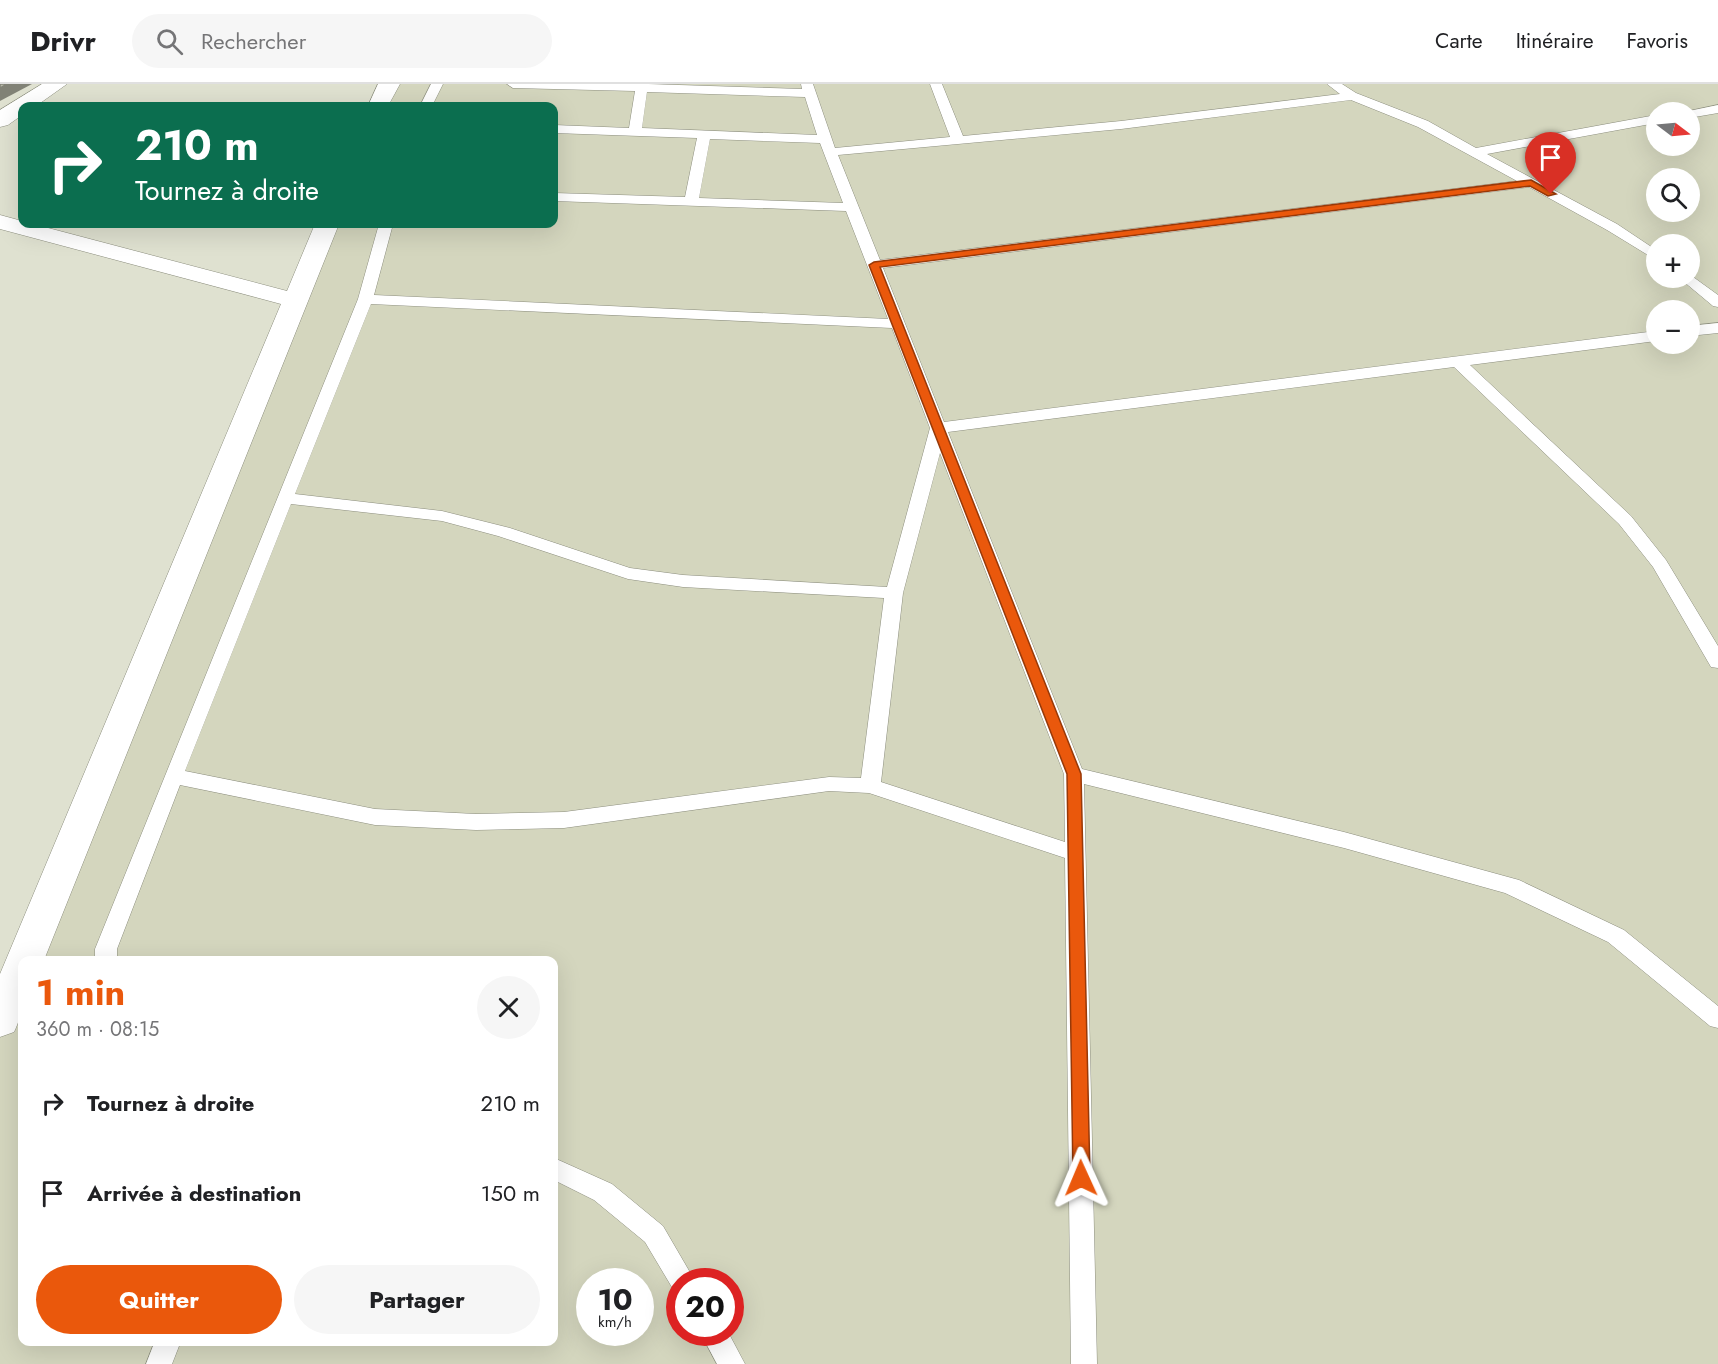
<!DOCTYPE html>
<html lang="fr">
<head>
<meta charset="utf-8">
<style>
  body { margin:0; font-family:Jost,sans-serif; background:#f6f6f6; color:#202124; height:100vh; display:flex; flex-direction:column; font-size:22px; white-space:nowrap }
  * { box-sizing:border-box; margin:0 }
  p { font-size:20px; color:#757577 }
  .icon { flex:none; width:33px; height:33px; fill:none; stroke:currentColor; stroke-width:2; stroke-linecap:round; stroke-linejoin:round }
  .map { position:relative; flex:1; overflow:hidden }
  .sheet { position:absolute; left:18px; top:872px; width:540px; height:390px; display:flex; flex-direction:column; background:#fff; border-radius:12px; box-shadow:0 6px 24px #0002 }
  .sheet>* { flex:none }
  .banner { position:absolute; left:18px; top:18px; width:540px; height:126px; border-radius:12px; box-shadow:0 6px 24px #0002; background:#0b6e4f; color:#fff; overflow:hidden }
  .needle { width:39px; rotate:106deg }
  .buttons { position:absolute; left:1646px; top:18px; display:grid; gap:12px }
  .buttons a { display:grid; place-items:center; width:54px; height:54px; border-radius:50%; background:#fff; box-shadow:0 6px 24px #0002; font-size:30px }
  .speed { position:absolute; left:576px; top:1184px; display:flex; gap:12px; font-size:30px; font-weight:700; text-align:center }
  .speed>* { display:grid; place-content:center; width:78px; height:78px; border-radius:50%; background:#fff; box-shadow:0 6px 24px #0002; line-height:1 }
  .speed small { font-size:15px; font-weight:400 }
  .speed .limit { border:9px solid #d22; background:#fff; color:#111 }
  .pin { position:absolute; display:grid; place-items:center; width:51px; height:51px; color:#fff; margin:-62px -26px; border-radius:50% 50% 50% 0; rotate:-45deg; box-shadow:0 0 6px #0007 }
  .pin .icon { rotate:45deg }
  .me { position:absolute; width:66px; margin:-33px; rotate:359deg; stroke-linejoin:round; filter:drop-shadow(0 0 4px #0008) }
  .turn { display:flex; align-items:center; gap:21px; height:126px; padding:0 18px; font-size:27px }
  .turn .icon { width:78px; height:78px; stroke-width:2.5 }
  .turn b { display:block; font-size:42px; line-height:51px }
  .round { display:grid; place-items:center; flex:none; width:63px; height:63px; border-radius:32px; background:#f6f6f6 }
  .summary { display:flex; align-items:center; justify-content:space-between; height:102px; padding:0 18px }
  h1 { font-size:36px; font-weight:700; line-height:45px; color:#ea580c }
  .primary-button { display:flex; gap:12px; margin-top:auto; padding:12px 18px }
  .primary-button a { flex:1; height:69px; border-radius:36px; background:#ea580c; color:#fff; font-size:24px; font-weight:700; line-height:69px; text-align:center }
  .primary-button a+a { background:#f6f6f6; color:#202124 }
  ul { padding:0; list-style:none }
  li { display:flex; align-items:center; gap:18px; height:90px; padding:0 18px }
  li div { flex:1 }
  li b { display:block; font-size:22px }
  li em { font-style:normal }
  header { display:flex; align-items:center; gap:36px; box-sizing:border-box; height:84px; padding:0 30px; background:#fff; border-bottom:2px solid #e0e0e0 }
  header strong { font-size:28px }
  nav { display:flex; gap:33px; margin-inline-start:auto; font-size:21px }
  .search { width:420px; height:54px; background:#f6f6f6; display:flex; align-items:center; gap:15px; box-sizing:border-box; padding:0 21px; border-radius:33px; color:#757577; font-size:22px }
  .map>svg:first-child { display:block }
  .built { fill:#d4d6be; fill-rule:evenodd }
  .lines { fill:none; stroke-linecap:round; stroke-linejoin:round }
  .lane-casing { stroke:#8c8e7e; stroke-width:1 }
  .street-casing { stroke:#8c8e7e; stroke-width:1 }
  .lane { fill:#fff; fill-rule:evenodd }
  .street { fill:#fff; fill-rule:evenodd }
  .shaded-wall { fill:#818276 }
  .building { fill:#b8baa9; stroke:#818276; stroke-width:1.5 }
  .route { fill:#ea580c; stroke:#983908; stroke-width:1.5 }
</style>
</head>
<body>
<header>
<strong>Drivr</strong>
<div class="search"><svg class="icon" aria-label="search" viewBox="0 0 24 24"><circle cx="10" cy="10" r="6"/><path d="M15 15l6 6"/></svg>Rechercher</div>
<nav><a>Carte</a><a>Itinéraire</a><a>Favoris</a></nav>
</header>
<div class="map">
<svg width="1718" height="1280" viewBox="0 0 1718 1280">
  <rect width="100%" height="100%" fill="#dfe1d0"/>
  <!-- built -->
  <path class="built" d="M389,0H1718V1280H0V937L22,882V1257H554V876H25L327,140H554V22H378ZM1656,28H1689V62H1656ZM1656,94H1689V128H1656ZM1656,160H1689V194H1656ZM1656,226H1689V260H1656ZM590,1197H640V1248H590ZM680,1197H730V1248H680Z"/>
  <g class="lines">
    <defs>
      <g id="lane">
        <polygon points="431,0 443,0 432,22 420,22"/>
        <path d="M507,0H648L802,5L801,0H813L835,64L950,53L930,0H942L963,52L1121,37L1340,10L1327,0H1342L1356,9L1428,37L1476,64L1656,31V39L1487,70L1617,140L1656,166V176L1607,146L1529,103L883,184L944,338L1656,247V257L1470,281L1631,432L1666,476L1718,562V584L1711,583L1653,483L1619,440L1454,283L948,348L1082,685L1344,748L1519,796L1624,846L1718,922V944L1710,942L1608,858L1505,809L1344,764L1084,700L1097,1280H1071L1065,774L869,709L829,707L564,744L476,746L375,741L180,701L117,865V876H95V865L358,215L379,140H393L374,211L888,235L846,127L554,117V109L685,113L697,54L554,49V41L629,44L635,7L513,4ZM647,8L805,13L817,51L642,44ZM1351,16L1418,43L1517,97L880,176L838,71L1121,45ZM710,55L820,59L843,119L699,114ZM371,220L892,244L930,344L887,503L683,491L630,484L510,444L442,427L295,410ZM940,369L1064,690L1065,758L881,698L903,509ZM291,420L442,437L498,452L628,495L683,503L884,514L861,694L829,693L564,728L476,730L375,725L185,687Z"/>
        <polygon points="1718,21 1718,29 1689,34 1689,28 1684,28"/>
        <polygon points="1689,190 1718,211 1718,223 1713,222 1683,197 1681,194 1689,194"/>
        <polygon points="1718,239 1718,249 1689,252 1689,242"/>
        <polygon points="554,1074 612,1100 663,1142 695,1197 680,1197 680,1208 673,1205 645,1158 594,1116 554,1096"/>
        <polygon points="700,1248 728,1248 745,1280 717,1280"/>
        <polygon points="155,1257 181,1257 172,1280 146,1280"/>
      </g>
      <g id="street">
        <polygon points="42,0 67,0 36,22 22,22 22,31 8,41 0,43 0,26"/>
        <polygon points="378,0 400,0 388,22 368,22"/>
        <path d="M0,131L22,137V140H33L287,207L315,140H339L44,876H22C22,902 26,924 14,948L0,953V890L281,220L0,145Z"/>
      </g>
    </defs>
    <!-- lane casing -->
    <use href="#lane" class="lane-casing"/>
    <!-- street casing -->
    <use href="#street" class="street-casing"/>
    <!-- lane -->
    <use href="#lane" class="lane"/>
    <!-- street -->
    <use href="#street" class="street"/>
  </g>
  <!-- shaded-wall -->
  <polygon class="shaded-wall" points="7,0 32,0 0,17 0,4"/>
  <!-- building -->
  <polygon class="building" points="0,0 7,0 0,4"/>
  <!-- route -->
  <polygon class="route" points="1531,96 1556,110 1548,112 1530,102 880,183 1081,690 1090,1094 1087,1100 1081,1102 1075,1100 1073,1094 1067,690 869,181 874,178"/>
</svg>
<div class="buttons">
<a><svg class="needle" viewBox="-14 -14 28 28"><path d="M0-13l5 13h-10z" fill="#e53935"/><path d="M0 13l5-13h-10z" fill="#757577"/></svg></a>
<a><svg class="icon" aria-label="search" viewBox="0 0 24 24"><circle cx="10" cy="10" r="6"/><path d="M15 15l6 6"/></svg></a>
<a>+</a>
<a>−</a>
</div>
<div class="speed"><div>10<small>km/h</small></div><div class="limit">20</div></div>
<div class="pin" style="left:1551px;top:110px;background:#d93025"><svg class="icon" aria-label="arrive" viewBox="0 0 24 24"><path d="M6 21V4h12l-3 4 3 4H6"/></svg></div>
<svg class="me" style="left:1081px;top:1094px" viewBox="-20 -20 40 40"><path d="M0-17L14 15 0 8-14 15z" fill="#ea580c" stroke="#fff" stroke-width="4"/></svg>
<div class="banner">
<div class="turn"><svg class="icon" aria-label="right" viewBox="0 0 24 24"><path d="M7 20v-9h11M14 6l5 5-5 5"/></svg><div><b>210 m</b>Tournez à droite</div></div>
</div>
<section class="sheet">
<div class="summary"><div><h1>1 min</h1><p>360 m · 08:15</p></div><a class="round"><svg class="icon" aria-label="close" viewBox="0 0 24 24"><path d="M6 6l12 12M18 6L6 18"/></svg></a></div>
<ul>
<li><svg class="icon" aria-label="right" viewBox="0 0 24 24"><path d="M7 20v-9h11M14 6l5 5-5 5"/></svg><div><b>Tournez à droite</b></div><em>210 m</em></li>
<li><svg class="icon" aria-label="arrive" viewBox="0 0 24 24"><path d="M6 21V4h12l-3 4 3 4H6"/></svg><div><b>Arrivée à destination</b></div><em>150 m</em></li>
</ul>
<div class="primary-button"><a>Quitter</a><a>Partager</a></div>
</section>
</div>
</body>
</html>
